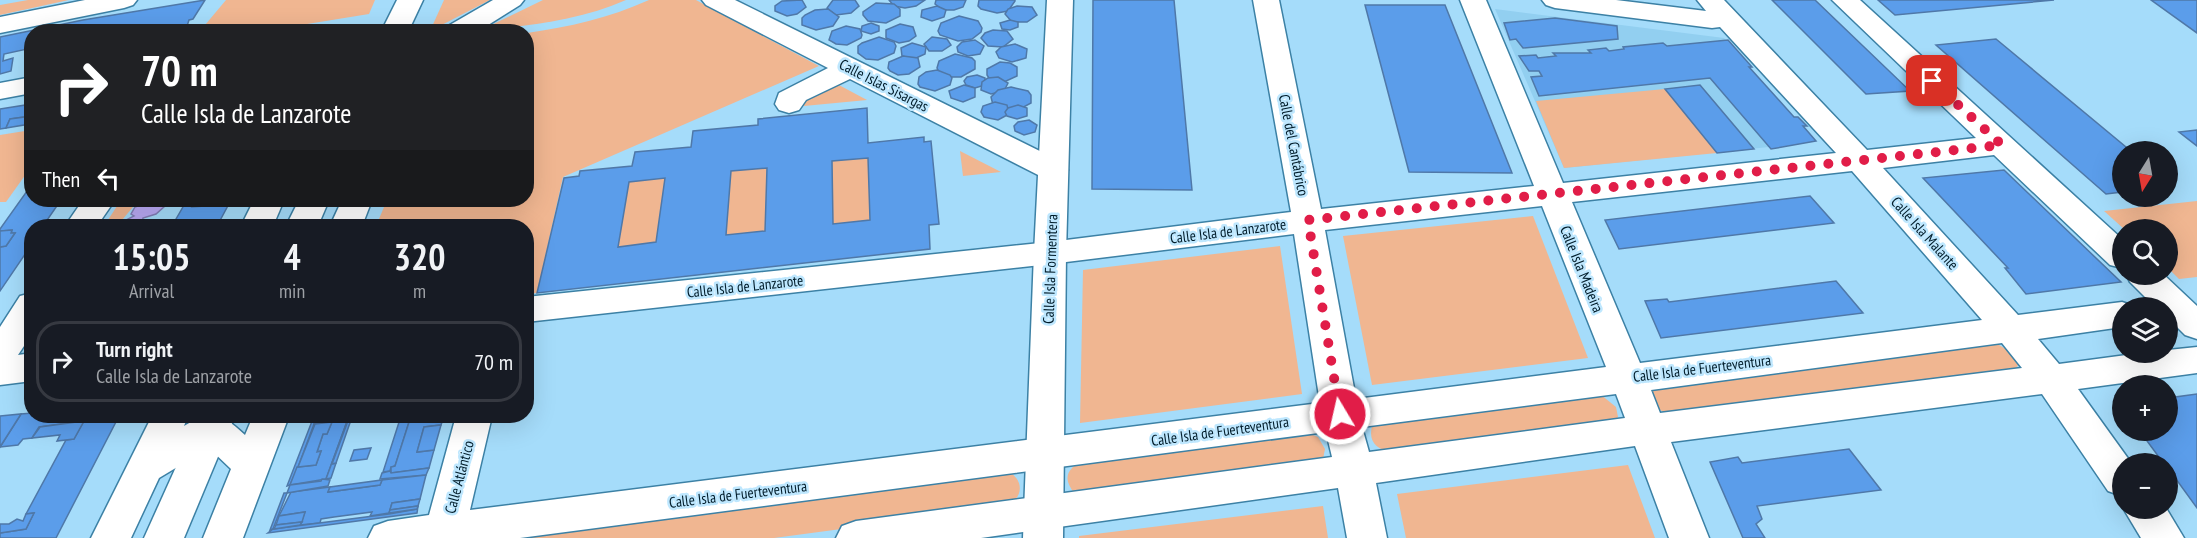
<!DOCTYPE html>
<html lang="en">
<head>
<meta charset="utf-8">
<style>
  body { margin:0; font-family:"PT Sans Narrow",sans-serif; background:#20242c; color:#f1f3f6; height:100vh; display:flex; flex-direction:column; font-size:22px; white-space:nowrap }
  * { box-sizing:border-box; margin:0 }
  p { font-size:20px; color:#9ea1a6 }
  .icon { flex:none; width:33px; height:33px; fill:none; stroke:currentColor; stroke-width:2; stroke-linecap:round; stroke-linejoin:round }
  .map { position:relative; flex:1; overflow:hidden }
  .side { position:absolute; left:24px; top:219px; width:510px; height:204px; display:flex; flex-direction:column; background:#171b24; border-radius:24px; box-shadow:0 6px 24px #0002 }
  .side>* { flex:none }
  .banner { position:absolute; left:24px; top:24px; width:510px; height:183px; border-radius:24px; box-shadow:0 6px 24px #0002; background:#202124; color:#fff; overflow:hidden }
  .needle { width:39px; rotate:191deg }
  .buttons { position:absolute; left:2112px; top:141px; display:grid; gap:12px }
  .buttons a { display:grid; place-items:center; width:66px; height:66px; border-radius:50%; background:#171b24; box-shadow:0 6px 24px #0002; font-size:30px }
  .pin { position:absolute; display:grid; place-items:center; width:51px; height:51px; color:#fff; margin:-26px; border-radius:12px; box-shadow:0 3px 9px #0006 }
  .me { position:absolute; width:66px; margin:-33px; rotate:351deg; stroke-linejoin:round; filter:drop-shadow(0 0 4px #0008) }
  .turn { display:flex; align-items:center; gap:21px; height:126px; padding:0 18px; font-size:27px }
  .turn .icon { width:78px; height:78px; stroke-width:2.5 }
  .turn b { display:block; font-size:42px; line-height:51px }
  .then { display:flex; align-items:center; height:57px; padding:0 18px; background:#0003; gap:12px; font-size:22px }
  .eta { display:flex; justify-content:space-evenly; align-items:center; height:102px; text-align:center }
  .eta b { font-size:36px; font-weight:700; line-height:42px }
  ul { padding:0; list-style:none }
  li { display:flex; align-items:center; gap:18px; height:81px; margin:0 12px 9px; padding:0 6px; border:3px solid #363941; border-radius:24px }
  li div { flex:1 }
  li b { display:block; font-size:22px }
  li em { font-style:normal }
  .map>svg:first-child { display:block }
  .built { fill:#92cff0 }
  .green { fill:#f0b691 }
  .water { fill:#b9a9f4; stroke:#827fb7; stroke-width:1.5 }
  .building { fill:#5b9dea; stroke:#4f78a8; stroke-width:1.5; fill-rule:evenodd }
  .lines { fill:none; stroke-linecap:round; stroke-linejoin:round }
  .minor-casing { stroke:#3c81a5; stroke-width:3 }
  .major-casing { stroke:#3c81a5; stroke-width:3 }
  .minor { fill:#fff; fill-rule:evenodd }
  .major { fill:#fff; fill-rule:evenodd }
  .route { stroke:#e11d48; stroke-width:10; stroke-dasharray:0 18 }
  .labels { text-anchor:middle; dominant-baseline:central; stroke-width:5; stroke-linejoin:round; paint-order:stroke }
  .street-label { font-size:15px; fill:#001c2a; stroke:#bee7fe }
</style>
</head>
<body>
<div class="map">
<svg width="2197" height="538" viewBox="0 0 2197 538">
  <rect width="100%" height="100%" fill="#a5dcfa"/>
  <!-- built -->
  <polygon class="built" points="1495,9 1724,38 1794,117 1798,117 1807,126 1803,127 1816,141 1771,149 1769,147 1564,168"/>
  <!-- green -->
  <g class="green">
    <polygon points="28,0 69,0 0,15 0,5"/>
    <polygon points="226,0 375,0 369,14 264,31 200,31"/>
    <polygon points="444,0 490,0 430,31"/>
    <path d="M543,0H626C580,20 531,26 481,30Z"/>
    <path d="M649,0H696L819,66L563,177L537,293L527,294L526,226H376L387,200H526L527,33C569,27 609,18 649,0Z"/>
    <polygon points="837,84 867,100 804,106 801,102"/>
    <polygon points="1665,89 1717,153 1564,168 1536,101"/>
    <polygon points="31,130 31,167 6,202 0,202 0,135"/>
    <polygon points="960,151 1001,172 963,176"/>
    <polygon points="868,158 870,220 833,224 832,161"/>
    <polygon points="767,168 765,231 726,235 731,171"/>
    <polygon points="665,178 656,242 618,247 629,182"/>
    <polygon points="121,200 152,200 133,207 117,226 104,226"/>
    <polygon points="2197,201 2197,277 2179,279 2168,268 2168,230 2124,229 2104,211"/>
    <polygon points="1533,216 1588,358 1372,385 1343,236"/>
    <polygon points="1280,246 1302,394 1080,423 1083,270"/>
    <polygon points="1994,342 2014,354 2019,363 2016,369 2009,373 1665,413 1657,408 1651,393 1654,385"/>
    <path d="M1600,394L1616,407L1618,417L1611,424L1391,454C1377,448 1368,443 1372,426L1384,421Z"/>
    <path d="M1303,431L1318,437L1325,449L1323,459L1075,494C1061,477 1068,468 1085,459Z"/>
    <polygon points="1628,465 1655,538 1406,538 1397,494"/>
    <path d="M1008,471C1025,481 1023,498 1006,507L774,538H492Z"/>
    <polygon points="1323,506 1328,538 1079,538 1079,536"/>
  </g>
  <!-- water -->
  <polygon class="water" points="155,200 162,203 165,206 156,214 143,218 142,224 147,226 119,226 124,221 134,216 131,214 135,207"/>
  <!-- building -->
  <g class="building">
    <polygon points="205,0 193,19 189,20 185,32 134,32 135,29 121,32 32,32 32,48 4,54 3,61 13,58 11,71 0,74 0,37 83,20"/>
    <polygon points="802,0 806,7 797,14 787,16 775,11 775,6 782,1"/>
    <polygon points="833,0 855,0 859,6 851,13 836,15 827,8"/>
    <polygon points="889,0 925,0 916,6 905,8 894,6"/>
    <polygon points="966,0 963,7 954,10 943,10 935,4 936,0"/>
    <polygon points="979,0 1015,0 1015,1 1008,11 997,13 981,9 978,6"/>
    <polygon points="1093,0 1174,0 1192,190 1092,189"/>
    <polygon points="1772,0 1815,0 1910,91 1866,94"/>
    <polygon points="1878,0 2054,0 1895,15"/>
    <polygon points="2151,0 2197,0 2197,33"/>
    <polygon points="876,3 894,4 900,9 900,16 886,23 868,21 863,15 863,12"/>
    <polygon points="1365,5 1445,5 1512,173 1409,172"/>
    <polygon points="937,6 946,10 944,17 932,21 921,17 922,10"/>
    <polygon points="1017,6 1032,7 1037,15 1027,22 1012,22 1005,14 1008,9"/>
    <polygon points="828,9 839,17 833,26 816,30 802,25 802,18 805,15 815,10"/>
    <polygon points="959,16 978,21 982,28 981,32 972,39 958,41 940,35 938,31 941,23"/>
    <polygon points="1555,18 1617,26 1618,39 1523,48 1516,39 1510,40 1504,23"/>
    <polygon points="1010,20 1018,22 1018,27 1010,30 1002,29 1000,23"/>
    <polygon points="871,23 879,26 879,31 871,34 861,31 862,26"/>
    <polygon points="900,24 913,27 916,36 909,41 899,43 886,38 886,30"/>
    <polygon points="846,26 860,29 862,35 861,38 847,45 836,44 829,40 832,31"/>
    <polygon points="993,30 1007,31 1013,39 1003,47 988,46 981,38 985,33"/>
    <polygon points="879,37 894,42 896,46 894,53 878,60 866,59 858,53 858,46 862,43"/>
    <polygon points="932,37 947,39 951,45 942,51 929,51 924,44"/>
    <polygon points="1996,39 2132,152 2122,152 2122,192 2106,194 1936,45"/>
    <polygon points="975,40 984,46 980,54 968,56 958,52 957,47 962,42"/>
    <polygon points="1728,40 1752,67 1749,67 1794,117 1798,117 1807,126 1803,126 1816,141 1771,149 1710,78 1539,96 1531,77 1542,76 1539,71 1529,71 1519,56 1536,55 1538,58 1556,56 1553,53 1591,53 1588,50 1606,48 1609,51 1624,49 1623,47 1663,43 1667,46"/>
    <polygon points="912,43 926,47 925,54 914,59 902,56 901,48"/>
    <polygon points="1015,44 1027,49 1026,58 1012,62 999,58 996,52 1001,47"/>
    <polygon points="955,54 972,58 975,61 975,69 961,77 948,77 939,72 937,68 939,61"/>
    <polygon points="903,56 918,58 920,67 909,74 898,75 890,71 888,68 889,62"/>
    <polygon points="1000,62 1010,63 1017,67 1017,76 1004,82 989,78 987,75 987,69"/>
    <polygon points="937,70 950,75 952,78 950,85 935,91 920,87 918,84 919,77 926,72"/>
    <polygon points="977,75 985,78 985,85 975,88 966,85 964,81 967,77"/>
    <polygon points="998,77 1008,83 1004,91 991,94 981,90 982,82 988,78"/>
    <polygon points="964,85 975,88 975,97 963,102 951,98 949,91"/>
    <polygon points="1700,85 1754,149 1717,153 1665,89"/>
    <polygon points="1011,87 1028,91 1031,95 1031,103 1016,111 997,108 993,105 991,97 998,90"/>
    <polygon points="995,102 1007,105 1009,114 998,120 984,117 981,112 983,106"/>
    <polygon points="32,104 32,116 10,119 6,128 0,129 0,109"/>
    <polygon points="1018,105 1027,108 1027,116 1017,119 1007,116 1005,112 1008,108"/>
    <path d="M867,108L868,143L924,137V142L931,141L939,224L929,225L930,249L537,293L564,178L579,176L580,171L632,166L635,152L691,147L693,131L758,125V119ZM868,158L870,220L833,224L832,161ZM767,168L765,231L726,235L731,171ZM665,178L656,242L618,247L629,182Z"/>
    <polygon points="32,116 30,124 6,128 10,119"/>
    <polygon points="1029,120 1037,125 1035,132 1024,135 1015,131 1014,126 1018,122"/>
    <polygon points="2197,130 2197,146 2179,132"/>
    <polygon points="2004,170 2121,282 2026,294 2005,268 2008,268 1923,178"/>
    <polygon points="32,184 32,200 61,200 43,226 32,226 32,244 0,291 0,247 6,246 15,233 11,233 12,230 0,231 0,229"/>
    <polygon points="1810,196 1834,223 1619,249 1605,220"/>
    <polygon points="187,200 203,200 196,200 192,207 205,206 208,200 231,200 217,226 172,226"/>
    <polygon points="12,230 11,233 15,233 6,246 0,247 0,231"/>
    <polygon points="1836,281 1863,313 1661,338 1645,301 1667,299 1669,302"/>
    <polygon points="2197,394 2197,508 2168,468 2168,464 2164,464 2139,430 2168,430 2168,398"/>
    <polygon points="32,413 32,416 119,416 56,538 0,538 0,533 26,529 34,513 26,514 66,440 74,439 84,421 39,427 32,438 23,439 18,445 0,447 21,414"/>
    <polygon points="21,414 0,447 0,416"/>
    <polygon points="314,416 317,416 298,467 290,485 287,486"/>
    <polygon points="317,416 349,416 326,479 290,485 297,467 316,465 321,451 317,452 323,434 327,434 332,422 314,424"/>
    <polygon points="349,416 353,416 349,418 332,464 336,463 331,478 326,479"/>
    <polygon points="401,416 407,416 406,419 410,419 395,466 391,467 390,471 383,472"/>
    <polygon points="407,416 444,416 441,425 424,427 417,452 434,450 429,468 391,473 391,467 395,466 410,419 406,419"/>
    <polygon points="352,417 336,463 332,464 349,418"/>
    <polygon points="84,421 74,439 57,441 60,435 32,438 40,427"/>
    <polygon points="332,422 327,434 323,434 317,452 321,451 316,465 298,467 315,424"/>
    <polygon points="441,425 434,450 417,452 424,427"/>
    <polygon points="371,448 367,459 350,461 354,450"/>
    <polygon points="1849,449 1881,490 1757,506 1762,519 1756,524 1765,538 1743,538 1710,462 1738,457 1742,463"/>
    <polygon points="429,468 426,475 380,479 382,473 390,471 391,473"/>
    <polygon points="426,475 420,499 392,503 389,513 370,516 372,512 334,517 321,519 320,523 300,525 305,512 279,516 291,492 330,487 328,492 380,485 382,480"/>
    <polygon points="322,479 330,480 328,486 287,493 290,485 321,481"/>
    <polygon points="382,480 380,485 328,492 330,487"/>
    <polygon points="284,493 287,493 273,529 270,530"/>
    <polygon points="420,499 418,506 390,510 392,503"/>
    <polygon points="418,506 417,513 268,533 273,529 389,514 417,509"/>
    <polygon points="418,506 417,509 389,513 390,510"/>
    <polygon points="305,512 302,522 276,525 279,516"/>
    <polygon points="34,513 26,529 0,533 0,524 9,524 17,519 23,521 26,514"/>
    <polygon points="302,522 300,525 274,529 276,525"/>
  </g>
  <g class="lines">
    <defs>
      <g id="minor">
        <polygon points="493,0 524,0 520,5 477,32 444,32 448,26"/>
        <polygon points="702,0 735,0 1064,163 1068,170 1064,177 1053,180 1042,177 850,79 806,100 799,110 789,113 779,110 775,104 779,93 828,68 706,5"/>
        <path d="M1253,0H1279L1321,209L1534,186L1460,0H1486L1563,183L1836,153L1720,27L1712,28L1555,8L1546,5L1542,0H1616L1706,11L1697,0H1724L1867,150L1976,138L1832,0H1860L2122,239V268L2110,265L1994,155L1883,168L2018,315L2122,302L2134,306L2122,308V327L2038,339L2059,364L2149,352H2168V350L2197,347V373L2078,389L2132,464H2122V496L2108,491L2042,394L1671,442L1709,538H1669L1635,446L1376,483L1387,538H1347L1338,488L981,538H836L842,526L856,521L1332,457L1326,432L520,538H368L374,526L388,521L429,515L456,416H492L470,510L1320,403L1294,234L1050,264L526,322V297L1050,242L1291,212ZM1852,171L1982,320L1640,363L1572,202ZM1542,206L1606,367L1356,399L1325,230ZM2002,343L2022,368L1660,413L1651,390ZM1616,394L1625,418L1369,452L1362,427Z"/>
        <polygon points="32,77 32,93 0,99 0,83"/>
        <polygon points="83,200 115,200 97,226 65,226"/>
        <polygon points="254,200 284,200 273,226 241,226"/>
        <polygon points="342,200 372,200 362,226 330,226"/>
        <polygon points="2126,274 2163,274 2197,306 2197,339 2185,335 2168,318 2168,308 2156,308 2130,282"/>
        <polygon points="32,293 32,334 18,355 32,353 32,381 0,385 0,327 20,296"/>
        <path d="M152,416H188L184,426C213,409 221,413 245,435L253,416H289L243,538H203L231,469L209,448L159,478L131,538H91Z"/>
        <polygon points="2123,508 2166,508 2184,538 2141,538"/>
      </g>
      <g id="major">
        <polygon points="85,0 137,0 133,5 124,8 0,33 0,17"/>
        <polygon points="397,0 423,0 408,32 381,32"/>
        <polygon points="1047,0 1073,0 1066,253 1063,538 1023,538 1034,253"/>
        <polygon points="299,200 329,200 318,226 286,226"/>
        <polygon points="199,416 235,416 184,538 144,538"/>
      </g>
    </defs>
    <!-- minor casing -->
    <use href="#minor" class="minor-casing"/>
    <!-- major casing -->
    <use href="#major" class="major-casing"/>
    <!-- minor -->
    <use href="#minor" class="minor"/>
    <!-- major -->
    <use href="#major" class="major"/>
  </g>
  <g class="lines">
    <!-- route -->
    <polyline class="route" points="1340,414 1308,220 2002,145 1932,81"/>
  </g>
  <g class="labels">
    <!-- street labels -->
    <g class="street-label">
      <text transform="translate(884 85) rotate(27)">Calle Islas Sisargas</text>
      <text transform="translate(1294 145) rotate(79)">Calle del Cantábrico</text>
      <text transform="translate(1228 231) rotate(-7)">Calle Isla de Lanzarote</text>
      <text transform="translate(1925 233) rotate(48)">Calle Isla Malante</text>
      <text transform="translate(1050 269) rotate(-88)">Calle Isla Formentera</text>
      <text transform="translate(1582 269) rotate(68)">Calle Isla Madeira</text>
      <text transform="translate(745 286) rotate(-6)">Calle Isla de Lanzarote</text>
      <text transform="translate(1702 368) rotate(-7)">Calle Isla de Fuerteventura</text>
      <text transform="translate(1220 431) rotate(-8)">Calle Isla de Fuerteventura</text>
      <text transform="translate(459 477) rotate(-75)">Calle Atlántico</text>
      <text transform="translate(738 494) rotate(-7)">Calle Isla de Fuerteventura</text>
    </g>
  </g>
</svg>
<div class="buttons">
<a><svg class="needle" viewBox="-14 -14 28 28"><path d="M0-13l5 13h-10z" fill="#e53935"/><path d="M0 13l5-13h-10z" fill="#9ea1a6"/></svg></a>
<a><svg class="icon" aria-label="search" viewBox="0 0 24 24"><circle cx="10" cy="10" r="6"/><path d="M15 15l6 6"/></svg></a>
<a><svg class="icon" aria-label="layers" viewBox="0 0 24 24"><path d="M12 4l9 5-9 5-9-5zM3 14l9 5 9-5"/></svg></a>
<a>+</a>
<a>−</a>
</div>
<div class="pin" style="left:1932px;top:81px;background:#d93025"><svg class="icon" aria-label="arrive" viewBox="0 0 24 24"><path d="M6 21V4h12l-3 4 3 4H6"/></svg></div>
<svg class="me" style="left:1340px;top:414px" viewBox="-20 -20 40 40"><circle r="17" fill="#e11d48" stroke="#fff" stroke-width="3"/><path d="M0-11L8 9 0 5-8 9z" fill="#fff"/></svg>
<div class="banner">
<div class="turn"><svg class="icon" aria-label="right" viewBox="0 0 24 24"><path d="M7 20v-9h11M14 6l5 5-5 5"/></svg><div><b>70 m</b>Calle Isla de Lanzarote</div></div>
<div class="then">Then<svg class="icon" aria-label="left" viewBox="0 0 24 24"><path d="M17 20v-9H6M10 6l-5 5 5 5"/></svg></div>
</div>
<section class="side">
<div class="eta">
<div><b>15:05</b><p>Arrival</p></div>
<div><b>4</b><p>min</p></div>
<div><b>320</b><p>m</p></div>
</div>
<ul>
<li><svg class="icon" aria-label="right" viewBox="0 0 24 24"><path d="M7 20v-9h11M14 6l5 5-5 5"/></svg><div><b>Turn right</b><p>Calle Isla de Lanzarote</p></div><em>70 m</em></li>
</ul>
</section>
</div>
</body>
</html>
